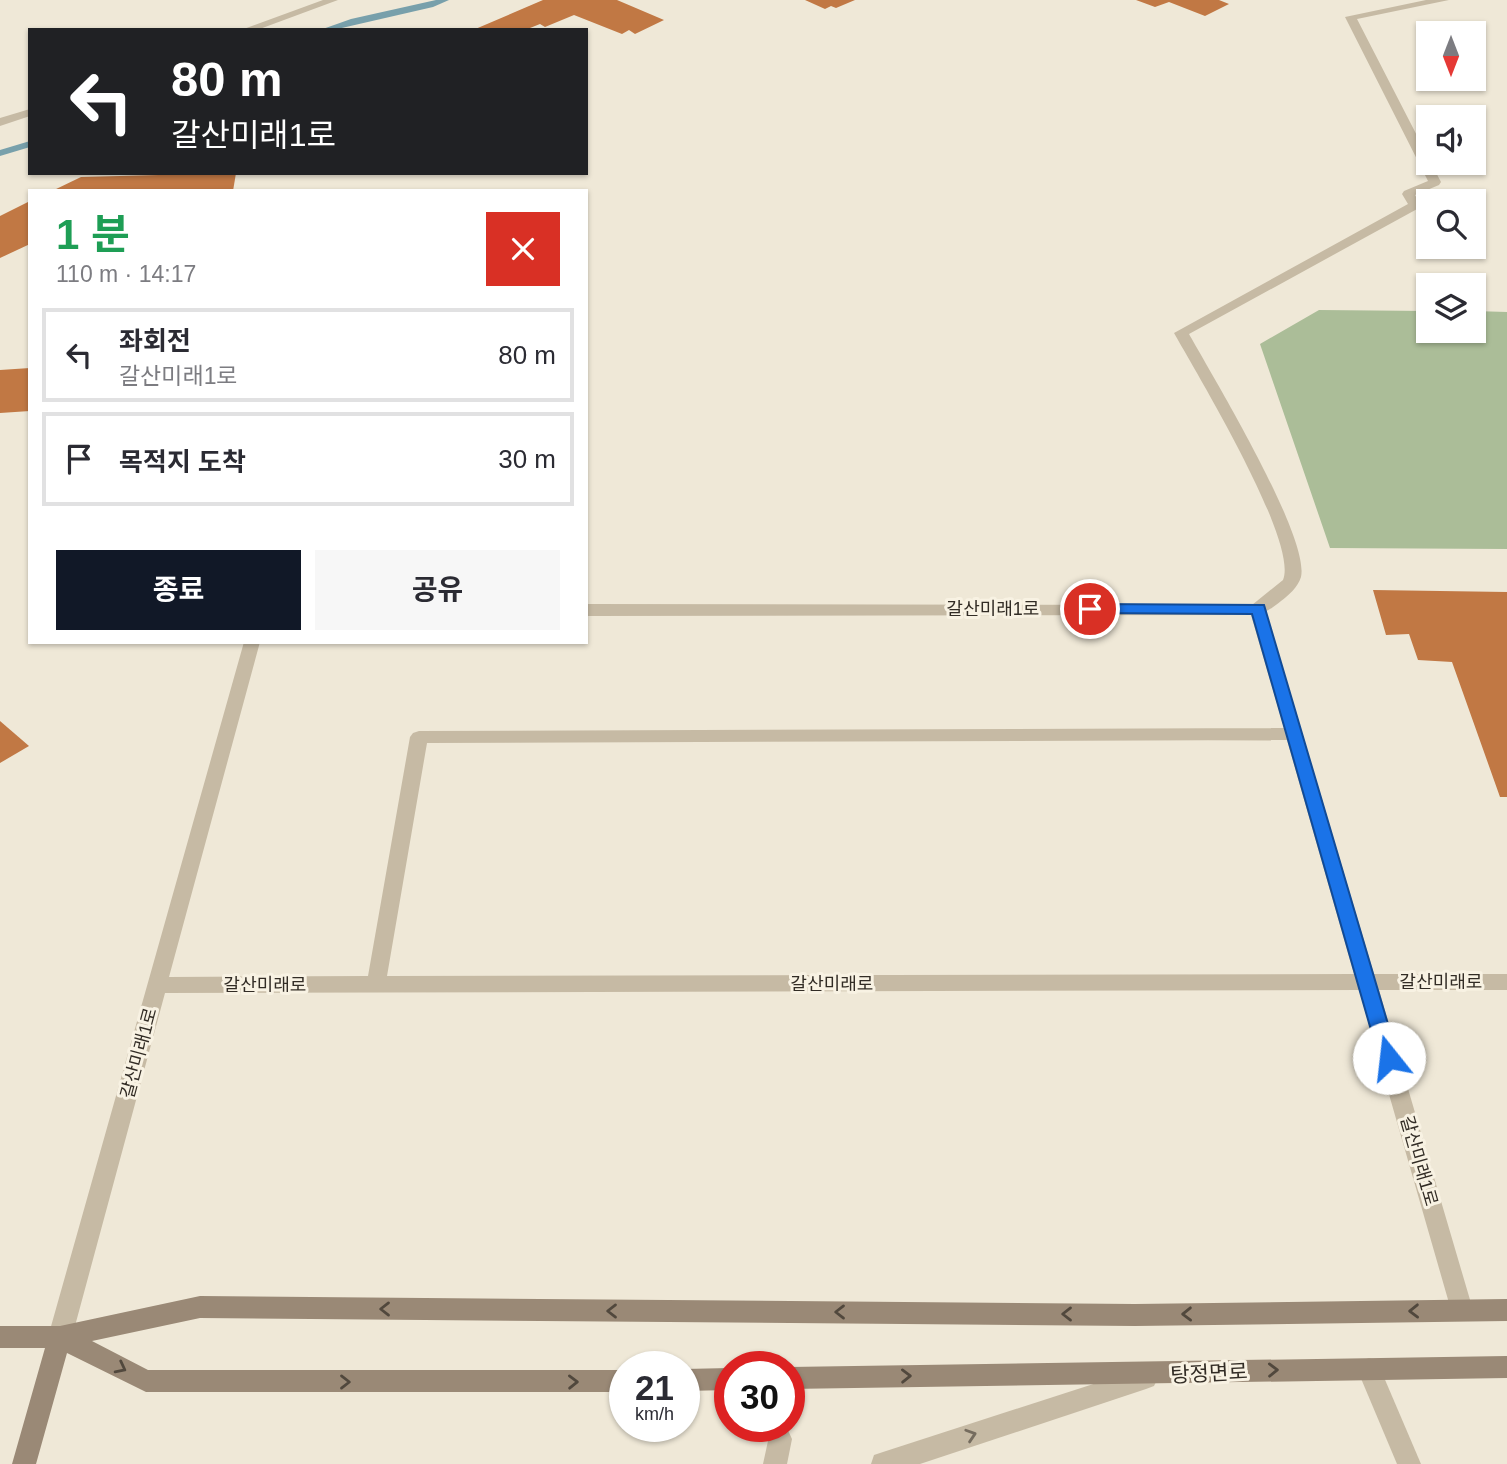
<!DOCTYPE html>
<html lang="ko">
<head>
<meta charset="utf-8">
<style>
  body { margin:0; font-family:Helvetica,"Noto Sans KR",sans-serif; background:#f7f7f7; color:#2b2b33; height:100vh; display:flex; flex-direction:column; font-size:26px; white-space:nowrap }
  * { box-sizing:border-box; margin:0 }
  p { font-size:23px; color:#7c7c81 }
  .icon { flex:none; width:38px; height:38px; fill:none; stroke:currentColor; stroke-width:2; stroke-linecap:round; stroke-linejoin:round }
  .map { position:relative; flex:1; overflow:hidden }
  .panel { position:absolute; left:28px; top:189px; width:560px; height:455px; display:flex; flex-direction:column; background:#fff; border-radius:0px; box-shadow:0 2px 5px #0004 }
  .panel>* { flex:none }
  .guide { position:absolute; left:28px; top:28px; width:560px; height:147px; border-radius:0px; box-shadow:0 2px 5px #0004; background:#202124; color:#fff; overflow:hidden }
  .needle { width:46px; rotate:180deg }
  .buttons { position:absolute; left:1416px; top:21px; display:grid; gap:14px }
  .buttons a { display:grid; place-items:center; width:70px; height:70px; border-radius:0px; background:#fff; box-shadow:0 2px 5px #0004; font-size:35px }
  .speed { position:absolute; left:609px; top:1351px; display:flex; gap:14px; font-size:35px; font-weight:700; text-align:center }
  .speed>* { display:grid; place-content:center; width:91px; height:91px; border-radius:50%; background:#fff; box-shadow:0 2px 5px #0004; line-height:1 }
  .speed small { font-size:18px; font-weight:400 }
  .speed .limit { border:10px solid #d22; background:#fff; color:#111 }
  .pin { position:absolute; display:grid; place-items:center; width:60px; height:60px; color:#fff; margin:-30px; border:4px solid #fff; border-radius:50%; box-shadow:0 2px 7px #0007 }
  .me { position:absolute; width:77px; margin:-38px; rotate:344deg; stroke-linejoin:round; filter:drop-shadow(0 0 5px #0008) }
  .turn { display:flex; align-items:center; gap:24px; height:147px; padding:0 28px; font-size:32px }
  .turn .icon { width:91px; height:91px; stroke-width:2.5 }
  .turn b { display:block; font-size:49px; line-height:60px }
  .round { display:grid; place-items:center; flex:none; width:74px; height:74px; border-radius:0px; background:#f7f7f7 }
  .head { display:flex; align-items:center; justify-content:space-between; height:119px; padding:0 28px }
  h1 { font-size:42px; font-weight:700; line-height:52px; color:#1e9e55 }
  .button { display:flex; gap:14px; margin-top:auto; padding:14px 28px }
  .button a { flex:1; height:80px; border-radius:0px; background:#111827; color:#fff; font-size:28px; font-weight:700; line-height:80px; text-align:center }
  .button a+a { background:#f7f7f7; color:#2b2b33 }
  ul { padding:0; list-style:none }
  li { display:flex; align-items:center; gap:21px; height:94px; margin:0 14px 10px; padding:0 14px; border:4px solid #e1e1e2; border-radius:0px }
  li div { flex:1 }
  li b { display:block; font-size:26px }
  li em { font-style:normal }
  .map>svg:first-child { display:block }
  .green { fill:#abbd98 }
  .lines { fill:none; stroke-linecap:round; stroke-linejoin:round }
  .stream { fill:#78a0ab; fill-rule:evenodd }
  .building { fill:#c17844 }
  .lane { fill:#c6baa4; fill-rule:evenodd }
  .street { fill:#c6baa4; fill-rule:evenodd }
  .secondary { fill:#9a8976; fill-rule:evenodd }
  .oneway { stroke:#51483d }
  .oneway2 { stroke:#756c5e }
  .route { fill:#1a73e8; stroke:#114b97; stroke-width:2 }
  .labels { text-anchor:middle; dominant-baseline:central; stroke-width:6; stroke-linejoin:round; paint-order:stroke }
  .street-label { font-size:18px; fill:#322c25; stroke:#f8f2e3 }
  .near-street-label { font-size:21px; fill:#322c25; stroke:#f8f2e3 }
</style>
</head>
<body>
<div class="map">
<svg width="1507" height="1464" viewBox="0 0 1507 1464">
  <rect width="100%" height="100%" fill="#efe8d7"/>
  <!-- green -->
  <polygon class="green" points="1319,310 1428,311 1428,331 1474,331 1474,311 1507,312 1507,549 1330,548 1260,344"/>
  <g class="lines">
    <!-- stream -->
    <g class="stream">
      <polygon points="436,0 449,0 433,7 333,30 320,30 351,19"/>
      <polygon points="30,141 30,147 0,156 0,150"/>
    </g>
  </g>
  <!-- building -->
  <g class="building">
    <polygon points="543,0 617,0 664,20 635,34 629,30 622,34 574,15 545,27 540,24 530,28 532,30 473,30"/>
    <polygon points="805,0 855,0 836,8 831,6 825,9"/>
    <polygon points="1136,0 1219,0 1229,4 1205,16 1169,2 1155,7"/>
    <polygon points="236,173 233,191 52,191 81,177"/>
    <polygon points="30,201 30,244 0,258 0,216"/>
    <polygon points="30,368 30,411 0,413 0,370"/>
    <polygon points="1373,590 1507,592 1507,797 1500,797 1452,662 1418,660 1409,634 1386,635"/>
    <polygon points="0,721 29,746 0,763"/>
  </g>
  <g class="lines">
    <!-- lane -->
    <path class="lane" d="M1426,0H1449L1357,19L1428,157V163H1431L1441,182L1439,185L1415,195L1421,205L1419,208L1189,334C1212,375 1310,537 1301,577C1298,587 1288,596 1281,601C1272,608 1263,616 1252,613L1250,609L1252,605L1283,580C1299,542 1197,374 1174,333L1408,204L1402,194L1404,191L1428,181L1345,17Z"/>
    <!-- street -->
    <g class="street">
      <polygon points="323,0 338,0 257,30 241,30"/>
      <polygon points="30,109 30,116 0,126 0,118"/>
      <path d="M586,604L1264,605L1374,974H1507V990H1379L1473,1310L1470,1318L1462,1321L1454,1318L1451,1310L1359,990L165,993L72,1337L68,1345L60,1348L52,1345L48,1337L244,642H260L169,977L368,976L410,737L413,733L419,731L1284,728L1251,615L586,616ZM1287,740L1354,974L387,976L427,743Z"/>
      <polygon points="1369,1358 1377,1361 1421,1464 1397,1464 1357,1369 1361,1361"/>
      <polygon points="1146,1367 1154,1370 1158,1378 1154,1386 1146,1389 920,1464 871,1464 874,1455 883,1452"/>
      <polygon points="760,1426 786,1426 792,1439 787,1464 763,1464 768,1441"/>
    </g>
    <!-- secondary -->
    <g class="secondary">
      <polygon points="200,1296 1135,1304 1507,1299 1507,1321 1135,1326 200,1318 92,1341 148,1370 625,1370 625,1392 146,1392 67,1353 36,1464 12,1464 45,1348 0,1348 0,1326 60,1326"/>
      <polygon points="1507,1356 1507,1378 789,1389 789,1367"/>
      <polygon points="730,1368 730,1390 684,1391 684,1369"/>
    </g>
  </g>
  <!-- one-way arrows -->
  <defs><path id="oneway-chevron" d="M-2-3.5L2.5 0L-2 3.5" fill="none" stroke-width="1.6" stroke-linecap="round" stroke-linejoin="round" transform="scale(1.75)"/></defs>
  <g class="oneway">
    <use href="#oneway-chevron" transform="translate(385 1309) rotate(-180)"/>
    <use href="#oneway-chevron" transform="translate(612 1311) rotate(-180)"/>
    <use href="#oneway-chevron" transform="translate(1414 1311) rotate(179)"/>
    <use href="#oneway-chevron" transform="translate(840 1312) rotate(-180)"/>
    <use href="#oneway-chevron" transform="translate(1067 1314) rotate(-180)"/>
    <use href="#oneway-chevron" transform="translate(1187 1314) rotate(179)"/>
    <use href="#oneway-chevron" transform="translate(121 1368) rotate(27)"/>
    <use href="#oneway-chevron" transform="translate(1273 1370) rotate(-1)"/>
    <use href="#oneway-chevron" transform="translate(906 1376) rotate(-1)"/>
    <use href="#oneway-chevron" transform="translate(345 1382)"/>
    <use href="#oneway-chevron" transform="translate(573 1382) rotate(-1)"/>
  </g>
  <use class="oneway2" href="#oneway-chevron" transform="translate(971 1435) rotate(-18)"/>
  <!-- route -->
  <polygon class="route" points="1090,604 1264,605 1398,1058 1395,1064 1389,1066 1382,1064 1379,1058 1252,614 1085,613 1083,609"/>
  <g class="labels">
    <!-- street labels -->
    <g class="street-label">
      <text x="993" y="609">갈산미래1로</text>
      <text x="1441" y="982">갈산미래로</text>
      <text x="832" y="984">갈산미래로</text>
      <text x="265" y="985">갈산미래로</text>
      <text transform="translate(139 1053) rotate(-75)">갈산미래1로</text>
      <text transform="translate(1419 1161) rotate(74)">갈산미래1로</text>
    </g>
    <!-- near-street labels -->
    <g class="near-street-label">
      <text transform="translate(1209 1373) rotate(-3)">탕정면로</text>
    </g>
  </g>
</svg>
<div class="buttons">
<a><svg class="needle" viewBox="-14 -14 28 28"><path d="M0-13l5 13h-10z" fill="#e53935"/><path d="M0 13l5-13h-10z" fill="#7c7c81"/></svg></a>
<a><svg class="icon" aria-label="sound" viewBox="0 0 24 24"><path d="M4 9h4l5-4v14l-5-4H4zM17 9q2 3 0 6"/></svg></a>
<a><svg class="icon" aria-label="search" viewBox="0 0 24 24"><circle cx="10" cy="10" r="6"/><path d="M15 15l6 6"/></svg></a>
<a><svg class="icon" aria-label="layers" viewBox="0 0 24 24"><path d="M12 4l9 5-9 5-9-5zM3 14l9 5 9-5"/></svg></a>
</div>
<div class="speed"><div>21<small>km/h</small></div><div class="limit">30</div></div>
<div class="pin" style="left:1090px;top:609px;background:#d93025"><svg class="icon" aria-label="arrive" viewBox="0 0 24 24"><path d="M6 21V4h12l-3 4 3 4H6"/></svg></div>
<svg class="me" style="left:1389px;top:1058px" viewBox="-20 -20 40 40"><circle r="19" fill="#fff"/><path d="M0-13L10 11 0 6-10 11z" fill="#1a73e8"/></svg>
<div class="guide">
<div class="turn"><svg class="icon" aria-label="left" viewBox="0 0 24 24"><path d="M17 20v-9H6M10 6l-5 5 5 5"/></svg><div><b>80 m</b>갈산미래1로</div></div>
</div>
<section class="panel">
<div class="head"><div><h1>1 분</h1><p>110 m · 14:17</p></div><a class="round" style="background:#d93025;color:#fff"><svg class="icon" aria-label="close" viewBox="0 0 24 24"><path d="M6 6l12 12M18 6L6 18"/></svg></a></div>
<ul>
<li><svg class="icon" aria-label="left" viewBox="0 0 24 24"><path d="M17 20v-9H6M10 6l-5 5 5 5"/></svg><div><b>좌회전</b><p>갈산미래1로</p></div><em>80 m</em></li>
<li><svg class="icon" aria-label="arrive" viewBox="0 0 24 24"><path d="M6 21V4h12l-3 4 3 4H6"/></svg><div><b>목적지 도착</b></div><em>30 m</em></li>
</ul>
<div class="button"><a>종료</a><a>공유</a></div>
</section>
</div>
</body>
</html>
